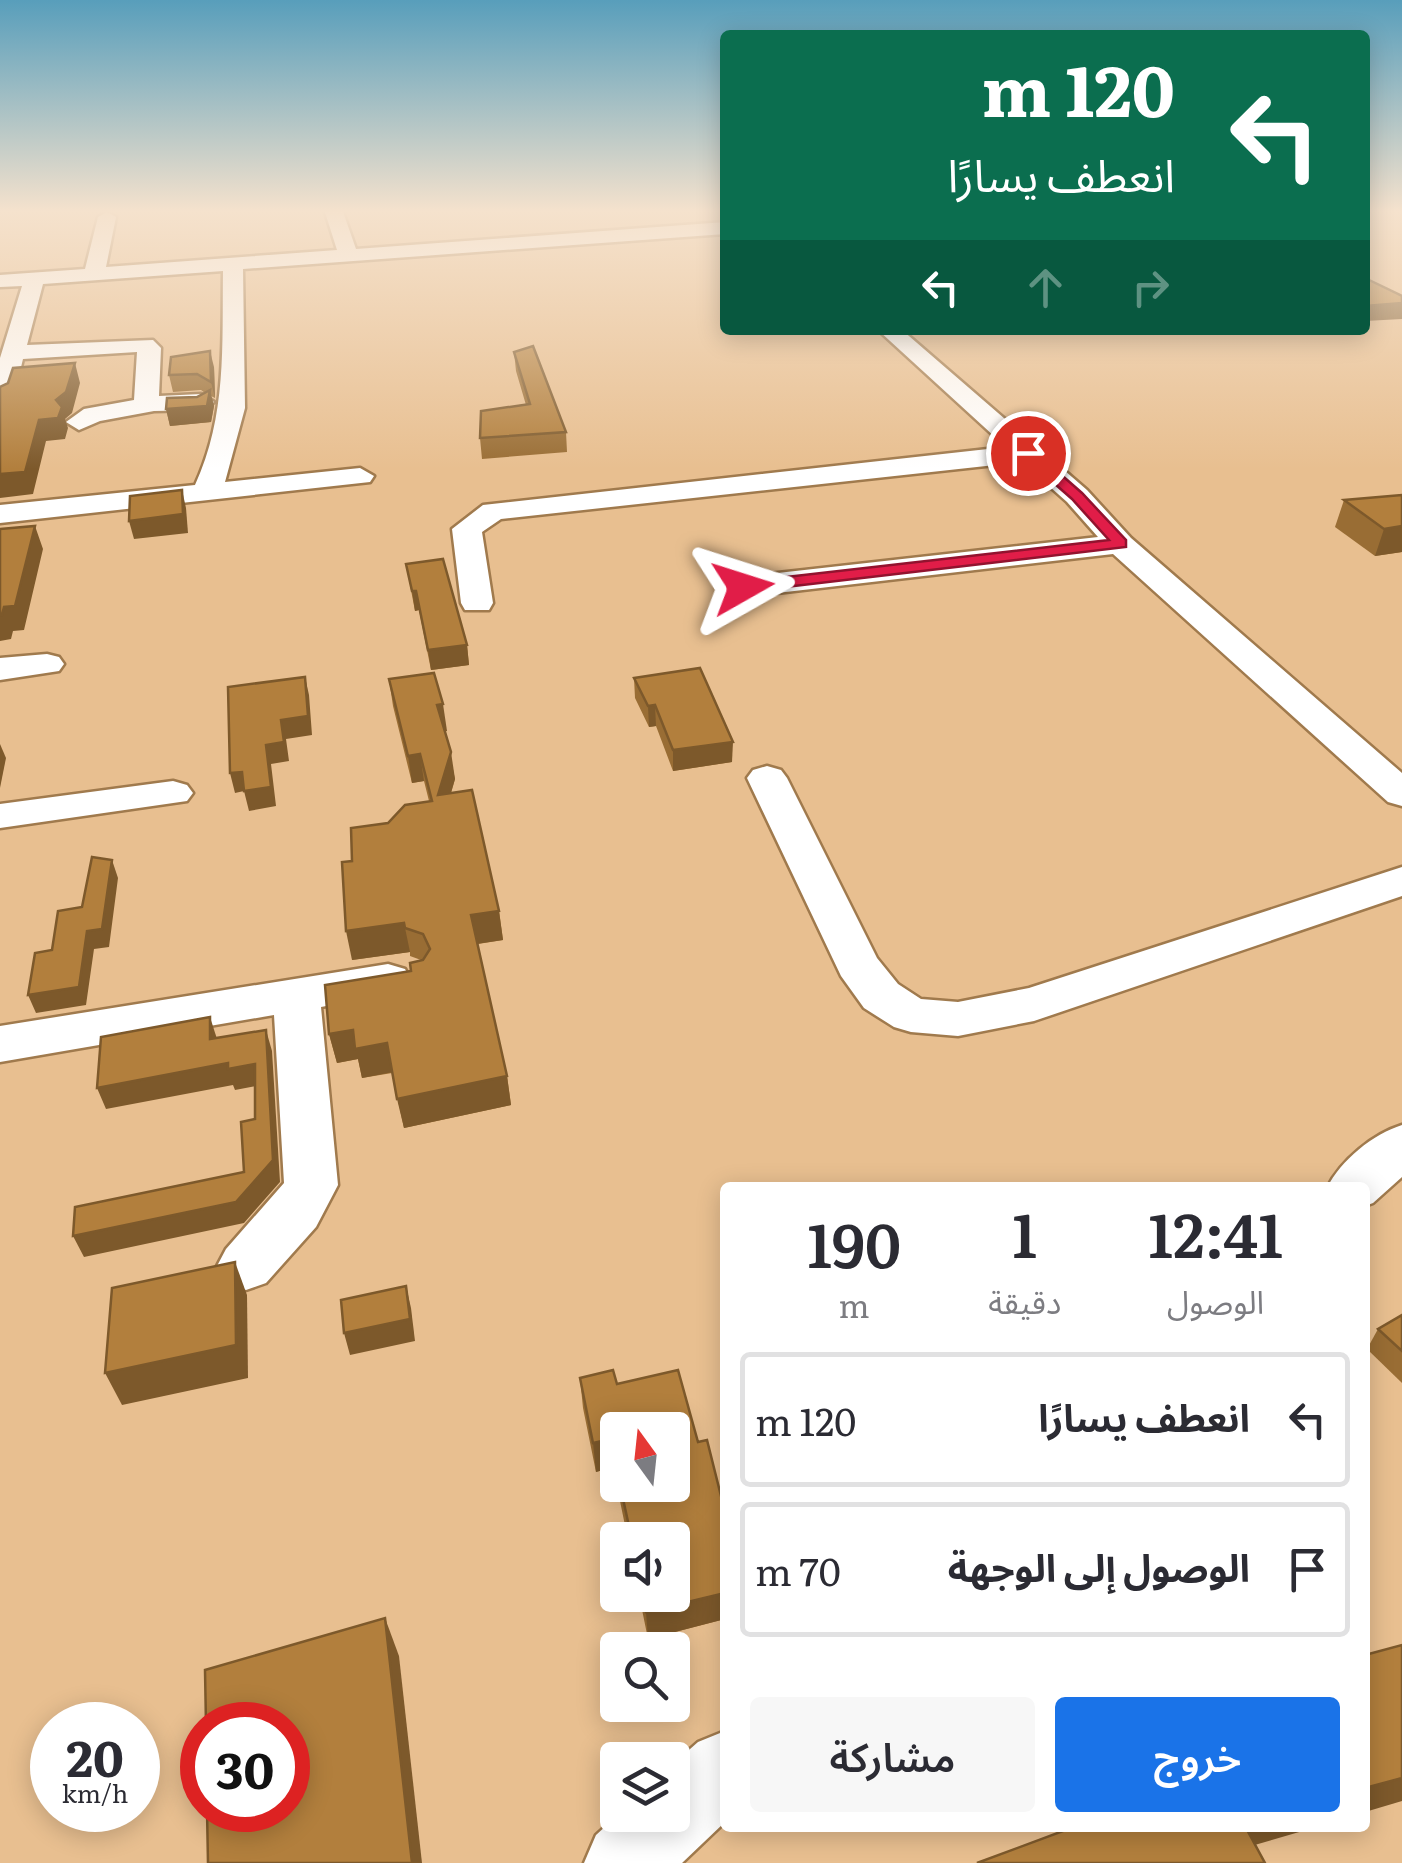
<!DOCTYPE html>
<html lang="ar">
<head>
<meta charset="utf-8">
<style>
  body { margin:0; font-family:Literata,"Noto Sans Arabic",serif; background:#f7f7f7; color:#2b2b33; direction:rtl; height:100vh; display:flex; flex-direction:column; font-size:38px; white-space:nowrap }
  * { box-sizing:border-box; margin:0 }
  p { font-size:32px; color:#7c7c81 }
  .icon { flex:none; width:55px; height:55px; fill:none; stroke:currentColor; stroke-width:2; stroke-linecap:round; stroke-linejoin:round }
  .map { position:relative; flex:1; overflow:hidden; direction:ltr }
  .details { position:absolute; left:720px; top:1182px; width:650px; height:650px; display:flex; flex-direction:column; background:#fff; border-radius:10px; box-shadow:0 5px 25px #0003; direction:rtl }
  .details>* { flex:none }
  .guide { position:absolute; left:720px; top:30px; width:650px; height:305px; border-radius:10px; box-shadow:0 5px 25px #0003; direction:rtl; background:#0b6e4f; color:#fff; overflow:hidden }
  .needle { width:65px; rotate:345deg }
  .tools { position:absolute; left:600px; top:1412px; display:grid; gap:20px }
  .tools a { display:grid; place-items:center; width:90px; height:90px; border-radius:10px; background:#fff; box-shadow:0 5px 25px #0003; font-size:50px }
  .speed { position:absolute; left:30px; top:1702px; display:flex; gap:20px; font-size:50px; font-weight:700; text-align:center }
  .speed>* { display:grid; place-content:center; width:130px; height:130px; border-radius:50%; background:#fff; box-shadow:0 5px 25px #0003; line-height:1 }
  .speed small { font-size:25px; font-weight:400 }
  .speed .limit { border:15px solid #d22; background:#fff; color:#111 }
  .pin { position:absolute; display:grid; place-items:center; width:85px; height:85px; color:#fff; margin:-42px; border:5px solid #fff; border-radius:50%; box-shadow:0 2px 10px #0007 }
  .me { position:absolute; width:110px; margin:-55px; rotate:84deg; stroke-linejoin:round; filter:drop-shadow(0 0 8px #0008) }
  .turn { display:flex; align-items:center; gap:35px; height:210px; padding:0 30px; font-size:45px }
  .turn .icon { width:130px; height:130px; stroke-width:2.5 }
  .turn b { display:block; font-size:70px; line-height:85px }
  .lanes { display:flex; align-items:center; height:95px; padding:0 30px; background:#0003; justify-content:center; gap:50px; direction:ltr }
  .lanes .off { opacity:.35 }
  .eta { display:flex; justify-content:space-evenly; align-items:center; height:170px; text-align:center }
  .eta b { font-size:60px; font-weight:600; line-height:70px }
  .primary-button { display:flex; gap:20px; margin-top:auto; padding:20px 30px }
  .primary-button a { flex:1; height:115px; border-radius:10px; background:#1a73e8; color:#fff; font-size:40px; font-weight:600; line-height:115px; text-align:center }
  .primary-button a+a { background:#f7f7f7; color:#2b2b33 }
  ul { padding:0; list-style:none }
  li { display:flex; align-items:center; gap:30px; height:135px; margin:0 20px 15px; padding:0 10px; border:5px solid #e1e1e2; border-radius:10px }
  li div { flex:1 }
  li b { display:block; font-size:38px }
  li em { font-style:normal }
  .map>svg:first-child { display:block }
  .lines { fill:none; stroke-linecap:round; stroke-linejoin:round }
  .minor-casing { stroke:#a07a4d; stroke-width:5 }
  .minor { fill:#fff; fill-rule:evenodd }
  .wall { fill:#996d34; fill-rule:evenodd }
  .shaded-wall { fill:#7d592b }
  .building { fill:#b27f3d; stroke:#7d592b; stroke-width:2.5 }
  .route { fill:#e11d48; stroke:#92132f; stroke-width:2.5 }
</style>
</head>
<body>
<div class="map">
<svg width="1402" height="1863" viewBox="0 0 1402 1863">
  <rect width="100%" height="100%" fill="#e8bf90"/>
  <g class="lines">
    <defs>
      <g id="minor">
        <path d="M324,209H342L356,249L725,222V234L243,269L245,408L225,482L360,468L374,476L370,482L0,523V505L195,485C227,416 222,345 223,271L43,284L27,345L153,340L161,348L159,396L201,394L214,402L201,410L154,411L100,421L79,430L66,422L84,409L134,400L137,352L23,359L13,400L0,408V358L22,286L0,287V275L85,269L98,217L107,212L116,217L106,267L337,250Z"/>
        <polygon points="878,330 902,330 1087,490 1131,538 1402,773 1402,806 1388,802 1113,554 743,597 732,594 727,587 732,580 743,577 1098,537 1067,502 1022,462 501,519 482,532 493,603 489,610 465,610 461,603 452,529 483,505 1006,447"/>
        <polygon points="47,654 59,657 64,664 59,671 0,680 0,658"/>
        <polygon points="767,766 781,770 787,778 877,958 898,984 921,999 958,1002 1029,988 1402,867 1402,896 1034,1021 958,1036 911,1032 894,1027 864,1008 841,976 747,778 753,770"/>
        <polygon points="173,781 187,785 193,793 187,801 0,828 0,804"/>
        <polygon points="388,964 405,969 411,980 405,991 321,1007 338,1185 316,1227 266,1283 246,1290 226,1283 217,1266 226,1249 284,1183 274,1015 0,1062 0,1026"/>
        <path d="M1402,1125V1177L1373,1203L1365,1206V1188H1327C1341,1160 1373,1134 1402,1125Z"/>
        <polygon points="725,1731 725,1822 682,1863 584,1863 596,1835 618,1815 672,1815 672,1765 698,1742"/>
      </g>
    </defs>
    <!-- minor casing -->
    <use href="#minor" class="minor-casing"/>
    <!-- minor -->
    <use href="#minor" class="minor"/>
  </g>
  <!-- wall -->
  <g class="wall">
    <polygon points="514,352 566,432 567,452 482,459 480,438 526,405 516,371"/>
    <polygon points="214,367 215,398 211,396 214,406 211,422 170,426 166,409 205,393 201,390 173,392 169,375"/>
    <polygon points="1402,495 1402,552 1375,556 1335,527 1344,500"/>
    <polygon points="406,564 467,645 469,665 431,670 419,610 415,611"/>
    <polygon points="634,678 732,762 673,771 656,726 649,727 635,698"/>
    <polygon points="389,679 447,731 445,731 455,779 451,793 499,911 503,940 478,944 507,1076 511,1105 404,1128 392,1073 362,1078 358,1059 337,1063 329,1034 411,971 421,960 410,956 410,952 352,960 352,861 388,823 429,801 424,781 412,783 393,706"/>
    <polygon points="1402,1315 1402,1383 1367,1349 1378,1329"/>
    <path d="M580,1378L617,1384L698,1442L725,1512V1619L648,1639L639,1595H672V1540H628L613,1467L596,1472L583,1408ZM618,1430L672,1485H618Z"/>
  </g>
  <!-- shaded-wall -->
  <g class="shaded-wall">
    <polygon points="1402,303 1402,319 1365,321 1365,306"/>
    <polygon points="1188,330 1252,330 1186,335"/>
    <polygon points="210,351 214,367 215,398 211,382"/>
    <polygon points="75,363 80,383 72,413 65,419 68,428 65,439 46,441 33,494 0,498 0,474 39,420 56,400"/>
    <polygon points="210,390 214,406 211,422 170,426 166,409 207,406"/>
    <polygon points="182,490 186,508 188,533 134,539 129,521"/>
    <polygon points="35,526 43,549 24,630 13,631 11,639 0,641 0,615"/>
    <polygon points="1402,526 1402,552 1375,556 1384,529"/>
    <polygon points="412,591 416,591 419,610 415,611"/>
    <polygon points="467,645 469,665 431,670 428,650"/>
    <polygon points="305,677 309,695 312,735 286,739 289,761 271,764 276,806 249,811 244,791 235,793 230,773 266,745"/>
    <polygon points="443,704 447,731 441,732 437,705"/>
    <polygon points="655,705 656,726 649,727 648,706"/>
    <polygon points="733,742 732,762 673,771 673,750"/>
    <polygon points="0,744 6,758 0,788"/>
    <polygon points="451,752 455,779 442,823 438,795"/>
    <polygon points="420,754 424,781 412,783 408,756"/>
    <polygon points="112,860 118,878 109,947 94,949 86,1005 36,1013 28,995 87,931"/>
    <polygon points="499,911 503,940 476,944 471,915"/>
    <polygon points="404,923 410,952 352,960 346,931"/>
    <polygon points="210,1017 217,1039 210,1039"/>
    <polygon points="266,1030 272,1051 280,1182 244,1223 84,1257 73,1236 273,1160"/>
    <polygon points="353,1030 387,1043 393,1072 362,1078 358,1059 337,1063 329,1034"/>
    <polygon points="228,1063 255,1064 261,1085 235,1090 233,1085 106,1109 97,1088"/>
    <polygon points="507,1076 511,1105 404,1128 397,1099"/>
    <polygon points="235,1262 247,1295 248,1378 122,1405 105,1373"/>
    <polygon points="406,1286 411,1308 415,1341 350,1355 344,1333"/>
    <polygon points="611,1439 613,1467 596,1472 593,1443"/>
    <polygon points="725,1593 725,1619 648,1639 646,1612"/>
    <polygon points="385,1618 399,1656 422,1863 412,1863"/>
    <polygon points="1402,1778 1402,1801 1365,1812 1365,1788"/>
    <polygon points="1241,1828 1313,1828 1220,1855"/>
  </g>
  <!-- building -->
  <g class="building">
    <polygon points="1365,278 1402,296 1402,303 1365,306"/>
    <polygon points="533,346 566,432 480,438 481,411 530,404 514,352"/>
    <polygon points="210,351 211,382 197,374 169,375 171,357"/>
    <polygon points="75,363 66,392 56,400 62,407 58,418 39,420 25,472 0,474 0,387 8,383 13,368"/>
    <polygon points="210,390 207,406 166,409 167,398 197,397"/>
    <polygon points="182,490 183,514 129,521 130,496"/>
    <polygon points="1402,495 1402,526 1384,529 1344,500"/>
    <polygon points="35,526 15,606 4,607 2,615 0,615 0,529"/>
    <polygon points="443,559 467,645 428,650 416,591 412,591 406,564"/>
    <polygon points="700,668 733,742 673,750 655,705 648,706 634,678"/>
    <polygon points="434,673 443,704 437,705 451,752 438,795 472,790 499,911 471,915 507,1076 397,1099 387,1043 355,1049 353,1030 329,1034 325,985 411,971 410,963 423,960 430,949 423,934 405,928 404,923 346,931 342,862 352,861 351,828 388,823 405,805 432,801 420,754 408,756 389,679"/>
    <polygon points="305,677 308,716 281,720 284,742 266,745 271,787 244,791 242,772 230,773 228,687"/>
    <polygon points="92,857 112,860 102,929 87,931 79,987 28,995 35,953 52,950 58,911 82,907"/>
    <polygon points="210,1017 210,1039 266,1030 273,1160 236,1202 73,1236 75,1207 244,1172 241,1122 255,1119 255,1064 228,1069 228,1063 97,1088 101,1037"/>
    <polygon points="235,1262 236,1345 105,1373 112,1288"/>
    <polygon points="406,1286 410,1319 344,1333 341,1300"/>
    <polygon points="1402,1315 1402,1351 1378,1329"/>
    <polygon points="613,1370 617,1384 678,1370 698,1442 707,1440 725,1512 725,1593 646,1612 643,1595 672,1595 672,1540 632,1540 620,1485 672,1485 672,1430 618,1430 618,1471 611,1439 593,1443 580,1378"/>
    <polygon points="385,1618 412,1863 208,1863 207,1810 288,1810 288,1725 206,1725 205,1670"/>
    <polygon points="1402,1645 1402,1778 1365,1788 1365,1655"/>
    <polygon points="1071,1828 1246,1828 1265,1863 977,1863"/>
  </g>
  <!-- sky -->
  <linearGradient id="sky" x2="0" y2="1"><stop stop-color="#589ebb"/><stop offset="0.45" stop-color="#f5e2cd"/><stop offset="1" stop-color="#f5e2cd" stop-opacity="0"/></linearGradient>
  <rect width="1402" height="469" fill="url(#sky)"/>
  <!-- route -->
  <polygon class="route" points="1023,450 1033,450 1082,493 1126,540 1126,547 743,592 735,587 743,582 1109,540 1072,499 1023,456"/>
</svg>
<div class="tools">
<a><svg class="needle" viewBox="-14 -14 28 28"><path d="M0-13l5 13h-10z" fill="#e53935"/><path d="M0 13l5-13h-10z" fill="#7c7c81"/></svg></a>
<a><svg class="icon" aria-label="sound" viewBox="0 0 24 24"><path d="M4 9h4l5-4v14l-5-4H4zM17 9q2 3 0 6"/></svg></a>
<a><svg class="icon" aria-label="search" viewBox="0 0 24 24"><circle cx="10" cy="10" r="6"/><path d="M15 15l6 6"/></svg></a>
<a><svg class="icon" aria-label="layers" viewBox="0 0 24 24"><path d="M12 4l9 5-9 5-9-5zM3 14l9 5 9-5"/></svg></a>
</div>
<div class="speed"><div>20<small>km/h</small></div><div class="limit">30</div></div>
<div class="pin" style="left:1028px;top:453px;background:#d93025"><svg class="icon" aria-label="arrive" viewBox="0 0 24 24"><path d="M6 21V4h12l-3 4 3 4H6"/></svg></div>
<svg class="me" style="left:743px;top:587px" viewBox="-20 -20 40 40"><path d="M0-17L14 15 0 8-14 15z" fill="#e11d48" stroke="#fff" stroke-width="4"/></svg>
<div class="guide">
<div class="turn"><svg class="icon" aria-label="left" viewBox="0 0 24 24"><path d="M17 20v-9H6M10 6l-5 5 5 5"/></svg><div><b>120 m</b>انعطف يسارًا</div></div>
<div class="lanes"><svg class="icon" aria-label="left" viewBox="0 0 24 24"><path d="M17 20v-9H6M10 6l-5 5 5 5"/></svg><svg class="icon off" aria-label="ahead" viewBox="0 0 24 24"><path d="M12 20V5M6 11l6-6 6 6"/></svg><svg class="icon off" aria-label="right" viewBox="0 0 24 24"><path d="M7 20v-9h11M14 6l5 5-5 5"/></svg></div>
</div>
<section class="details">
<div class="eta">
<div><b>12:41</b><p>الوصول</p></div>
<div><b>1</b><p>دقيقة</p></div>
<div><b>190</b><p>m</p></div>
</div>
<ul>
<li><svg class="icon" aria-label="left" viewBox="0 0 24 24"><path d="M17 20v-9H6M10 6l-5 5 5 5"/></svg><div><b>انعطف يسارًا</b></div><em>120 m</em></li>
<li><svg class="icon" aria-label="arrive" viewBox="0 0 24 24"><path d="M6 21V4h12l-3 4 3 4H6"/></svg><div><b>الوصول إلى الوجهة</b></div><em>70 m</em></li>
</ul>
<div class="primary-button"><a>خروج</a><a>مشاركة</a></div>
</section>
</div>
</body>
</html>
